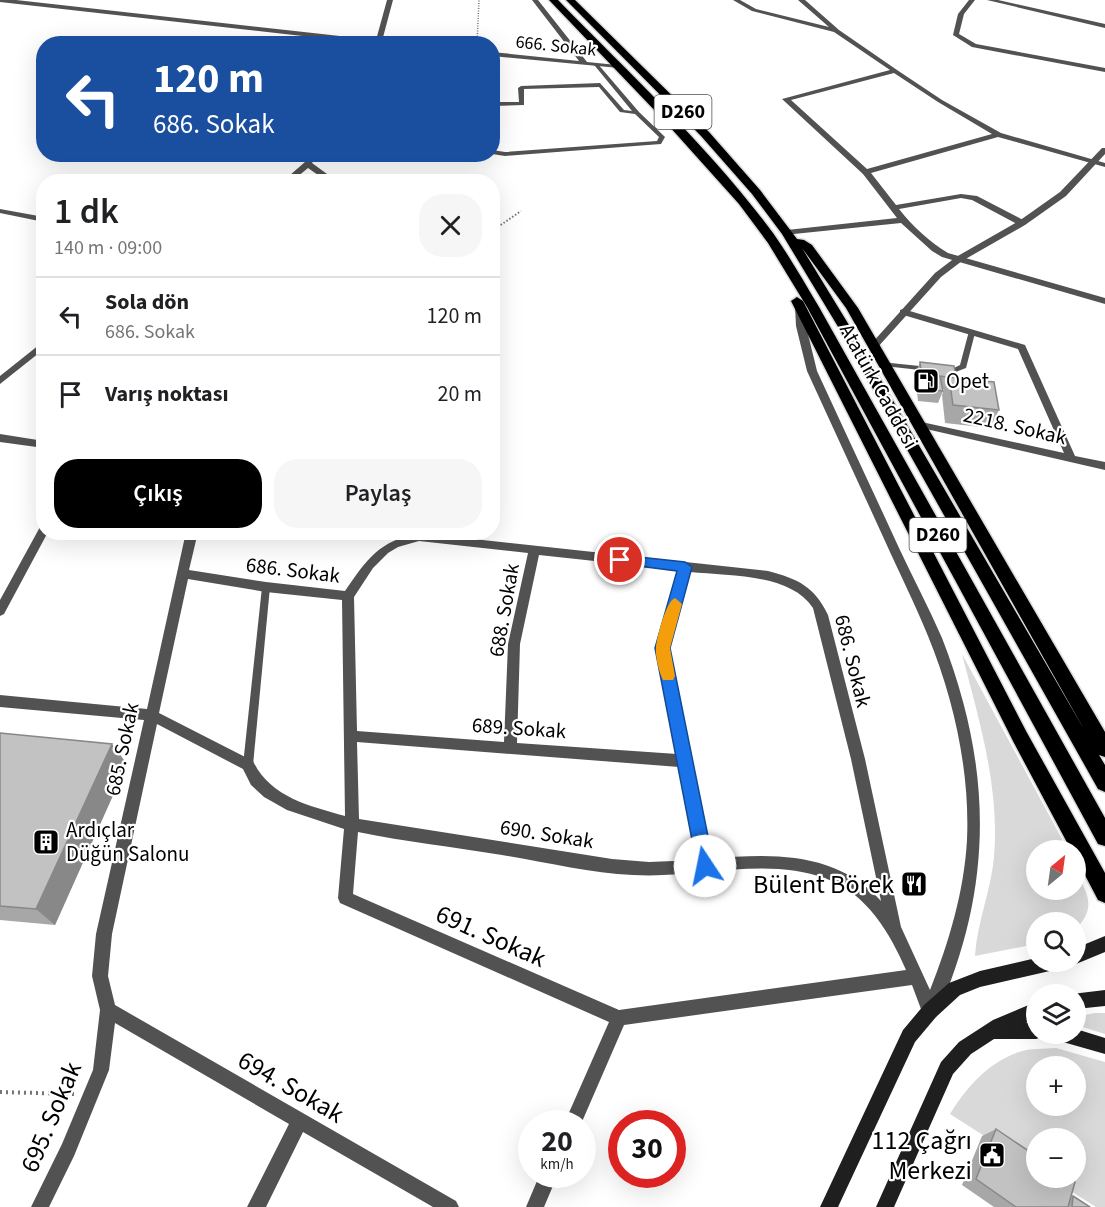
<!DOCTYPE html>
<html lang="tr">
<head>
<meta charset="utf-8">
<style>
  body { margin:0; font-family:"Source Sans 3",sans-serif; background:#f6f6f6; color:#202124; height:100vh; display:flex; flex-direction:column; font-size:22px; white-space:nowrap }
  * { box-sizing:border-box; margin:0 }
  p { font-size:20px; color:#757577 }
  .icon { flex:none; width:33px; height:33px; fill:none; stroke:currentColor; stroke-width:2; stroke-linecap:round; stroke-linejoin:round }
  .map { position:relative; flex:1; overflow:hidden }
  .side { position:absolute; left:36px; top:174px; width:464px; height:366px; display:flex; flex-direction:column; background:#fff; border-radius:24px; box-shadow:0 6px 24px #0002 }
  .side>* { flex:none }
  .banner { position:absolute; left:36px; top:36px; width:464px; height:126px; border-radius:24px; box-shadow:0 6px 24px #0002; background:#1a4fa0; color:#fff; overflow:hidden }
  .needle { width:39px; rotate:29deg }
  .fabs { position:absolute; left:1026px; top:840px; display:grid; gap:12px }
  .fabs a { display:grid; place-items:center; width:60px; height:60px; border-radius:50%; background:#fff; box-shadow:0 6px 24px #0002; font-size:30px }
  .speed { position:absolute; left:518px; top:1110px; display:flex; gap:12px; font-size:30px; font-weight:700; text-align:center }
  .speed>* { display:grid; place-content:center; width:78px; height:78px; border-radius:50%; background:#fff; box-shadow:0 6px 24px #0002; line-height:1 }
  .speed small { font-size:15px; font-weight:400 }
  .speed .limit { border:9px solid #d22; background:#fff; color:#111 }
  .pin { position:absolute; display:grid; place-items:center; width:51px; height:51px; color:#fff; margin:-26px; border:3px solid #fff; border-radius:50%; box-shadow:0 2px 6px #0007 }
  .me { position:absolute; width:66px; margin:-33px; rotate:349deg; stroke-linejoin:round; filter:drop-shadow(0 0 4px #0008) }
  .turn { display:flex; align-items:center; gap:21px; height:126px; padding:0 18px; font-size:27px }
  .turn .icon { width:78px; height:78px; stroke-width:2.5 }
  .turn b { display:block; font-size:42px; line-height:51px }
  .round { display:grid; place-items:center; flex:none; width:63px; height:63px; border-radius:24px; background:#f6f6f6 }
  .overview { display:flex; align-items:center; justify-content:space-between; height:102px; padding:0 18px }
  h1 { font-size:36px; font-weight:600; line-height:45px }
  .action { display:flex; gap:12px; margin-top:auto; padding:12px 18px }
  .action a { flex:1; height:69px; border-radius:24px; background:#000; color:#fff; font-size:24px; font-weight:600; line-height:69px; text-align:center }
  .action a+a { background:#f6f6f6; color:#202124 }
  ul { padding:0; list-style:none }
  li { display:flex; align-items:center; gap:18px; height:78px; padding:0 18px; border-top:2px solid #e0e0e0 }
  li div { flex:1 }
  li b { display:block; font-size:22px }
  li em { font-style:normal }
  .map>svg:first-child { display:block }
  .green { fill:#d9d9d9; fill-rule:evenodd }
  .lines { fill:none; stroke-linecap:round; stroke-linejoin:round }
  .trunk-casing { stroke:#dbdbdb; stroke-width:3 }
  .path-far2 { stroke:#747474; stroke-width:1.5; stroke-dasharray:1 1.5; stroke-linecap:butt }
  .path-far1 { stroke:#747474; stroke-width:2; stroke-dasharray:1.5 2; stroke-linecap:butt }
  .path { stroke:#747474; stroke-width:4; stroke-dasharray:2 4; stroke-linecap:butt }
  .service { fill:#525252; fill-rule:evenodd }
  .minor { fill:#525252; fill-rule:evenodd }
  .tertiary { fill:#525252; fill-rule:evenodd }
  .secondary { fill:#1f1f1f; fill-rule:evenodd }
  .trunk { fill:#000; fill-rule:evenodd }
  .wall { fill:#a7a7a7 }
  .shaded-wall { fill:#888 }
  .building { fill:#c2c2c2; stroke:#888; stroke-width:1.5 }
  .route { fill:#1a73e8; stroke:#114b97; stroke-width:1.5 }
  .slow { fill:#f59e0b }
  .labels { text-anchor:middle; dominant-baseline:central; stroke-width:4.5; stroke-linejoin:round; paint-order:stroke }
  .far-street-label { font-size:18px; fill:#000; stroke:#fff }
  .shield { fill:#fff; stroke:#4c4c4c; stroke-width:1.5 }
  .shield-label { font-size:20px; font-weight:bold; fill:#000 }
  .poi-label { font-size:21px; fill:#000; stroke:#fff; text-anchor:start }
  .street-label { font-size:21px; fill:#000; stroke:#fff }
  .near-poi-label { font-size:26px; fill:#000; stroke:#fff; text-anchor:end }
  .near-street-label { font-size:26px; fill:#000; stroke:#fff }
</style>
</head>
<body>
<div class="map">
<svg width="1105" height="1207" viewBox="0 0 1105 1207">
  <rect width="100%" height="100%" fill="#fff"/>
  <!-- green -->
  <g class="green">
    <path d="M962,654L1068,850H1036V890H1076V868C1086,895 1098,905 1076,929V922H1036V944L975,956C977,922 991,891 994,857C1000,788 979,720 962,654Z"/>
    <polygon points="1095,1013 1105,1013 1105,1034 1076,1025 1076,1017"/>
    <path d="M1056,1048L1105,1062V1207H1096L1050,1178H1076V1138H1036V1169L950,1114C967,1087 988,1063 1019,1052C1030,1048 1044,1049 1056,1048ZM1036,1066H1076V1106H1036Z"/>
  </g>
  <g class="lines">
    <defs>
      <g id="trunk">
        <path d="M549,0H558C631,75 710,148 773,233C790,257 804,282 819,307L1105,818V846L1098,844L807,307L768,243L739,204L660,116Z"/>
        <path d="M566,0H575L709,132L760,190L797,239L804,240L812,245L858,308L1105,732V757L1099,755L1105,765V792L1098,789L837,325L782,234L752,194L701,136ZM802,248L846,308L1085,731L849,325Z"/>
        <polygon points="797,297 803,301 1026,731 1105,873 1105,903 1098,900 1076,858 1076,850 1071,850 1014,743 791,301"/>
      </g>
    </defs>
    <!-- trunk casing -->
    <use href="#trunk" class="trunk-casing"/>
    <!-- path-far2 -->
    <polyline class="path-far2" points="477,44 479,0"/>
    <!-- path-far1 -->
    <polyline class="path-far1" points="492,231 521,211"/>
    <!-- path -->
    <polyline class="path" points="0,1092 74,1094"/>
    <!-- service -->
    <g class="service">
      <polygon points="597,63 639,112 664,136 665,137 661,144 505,156 492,154 492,150 505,152 657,141 659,137 635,114 620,112 599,87 524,89 524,105 492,106 492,102 519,102 518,88 521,86 600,83 624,110 632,111 595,66 594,65"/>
      <polygon points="969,331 973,331 975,333 966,368 953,373 940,372 940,368 952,369 960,365"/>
      <polygon points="881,362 929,367 933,369 929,371 884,366 880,364"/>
      <polygon points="266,584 269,585 270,587 253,765 252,768 248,770 244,768 243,765 262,587 263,585"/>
    </g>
    <!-- minor -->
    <g class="minor">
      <polygon points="0,0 16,0 376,40 387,0 393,0 382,41 398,44 373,44 0,2"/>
      <polygon points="532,0 538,0 587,62 617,65 620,67 619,68 492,56 492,52 579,61"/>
      <path d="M733,0H740L756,9L829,27L798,0H805L839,30L897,70L942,100L1001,133L1105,163V167L998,137L871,173L896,205L961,194L977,196L1025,221V225H1019L972,200L961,198L899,209C912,226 930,242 948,253L1105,298V304L942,257L932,251L901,223L784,235L783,233L787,230L897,218L863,174L782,99L890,70L834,32L752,11ZM894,73L938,102L992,134L867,169L791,100Z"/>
      <polygon points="969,0 975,0 964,14 959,34 976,44 1105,68 1105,72 972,47 953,35 958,14"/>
      <polygon points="987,0 998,0 1105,24 1105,28"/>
      <polygon points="311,154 318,154 312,163 338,182 328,182 308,168 291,182 282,182 305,162"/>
      <polygon points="0,209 44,217 44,222 0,213"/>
      <path d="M800,303L805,306L806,326L817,371C844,430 872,489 899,548C913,578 929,608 942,638C993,769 994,888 936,1017L930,1019L924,1017L912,985L624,1025L581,1124H564L609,1022L340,903L338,898L344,829L287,810L264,797L251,785L243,769L157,724L112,934L108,976L115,1005L456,1201L459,1207H433L303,1132L266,1207H247L289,1124L115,1023L109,1070L74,1156L49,1207H31L62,1144L93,1070L100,1010L92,976L96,934L144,720L0,707V695L147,709L186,532H198L189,570L266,582L345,591C367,559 379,541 419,533L768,571C798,579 814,586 828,615L865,759L901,927L930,990C949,942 964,892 967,840C970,772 954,699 928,636C915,604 899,572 885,541C859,484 833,428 807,371L796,326L795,306ZM419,541L528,553L508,644L504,742L357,731L354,597L373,568L388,553L398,547ZM539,555L678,570L657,648L677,754L517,743L520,644ZM690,572C728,576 790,573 813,608L851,759L881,901C837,852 772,853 711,859L669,648ZM188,579L266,592L342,600L345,816C309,806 270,797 253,761L159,713ZM357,742L679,767L697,860L649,862L612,859L359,819ZM358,832C406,842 454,847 502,855C546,862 589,873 633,875C697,879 766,856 827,879C867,894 890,933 906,970L619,1010L353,894Z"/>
      <polygon points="903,309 1025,345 1075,456 1105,462 1105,470 913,426 913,422 917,421 1064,453 1018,349 900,314 900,310"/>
      <polygon points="44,341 44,349 0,384 0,376"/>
      <polygon points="0,434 44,441 44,448 0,442"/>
      <polygon points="44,526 44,532 48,532 4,614 0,616 0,600 40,527"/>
      <polygon points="540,1174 558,1174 544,1207 526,1207"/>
    </g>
    <!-- tertiary -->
    <polygon class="tertiary" points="1102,148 1105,148 1105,154 1066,196 1025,225 962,261 941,277 877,348 871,348 871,344 935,273 956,257 1019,221 1060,192"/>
    <!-- secondary -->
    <g class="secondary">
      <polygon points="1105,936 1105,952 1076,964 1071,962 1076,962 1076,948"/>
      <polygon points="1036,958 1036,962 1062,962 1059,967 1054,970 980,987 960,995 936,1017 915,1042 838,1207 820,1207 903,1030 924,1005 949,983 980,971"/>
      <polygon points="1105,990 1105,1006 1076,1009 1076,994 1072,994"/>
      <polygon points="1036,1002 1036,1018 1026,1023 1036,1023 1036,1034 1043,1034 1042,1037 1036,1039 994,1039 971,1054 953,1074 894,1207 876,1207 941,1062 959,1042 993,1020"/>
      <polygon points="1076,1029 1105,1038 1105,1054 1063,1042 1057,1040 1055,1034 1076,1034"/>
    </g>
    <!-- trunk -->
    <use href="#trunk" class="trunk"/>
  </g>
  <!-- wall -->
  <g class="wall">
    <polygon points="920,362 956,378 999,410 990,428 945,423 942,395 944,389 942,389 943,391 938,403 918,401 915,374"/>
    <polygon points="0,733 127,764 55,925 0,920"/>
    <polygon points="996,1129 1071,1197 1073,1196 1072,1207 994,1207 962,1185 982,1136"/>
  </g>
  <!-- shaded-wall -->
  <polygon class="shaded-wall" points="112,744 127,764 55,925 36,909"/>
  <!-- building -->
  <g class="building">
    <polygon points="920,362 954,366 956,378 940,376 943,391 923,389"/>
    <polygon points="949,377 994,382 999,410 953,405"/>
    <polygon points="0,733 112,744 36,909 0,906"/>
    <polygon points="996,1129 1036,1156 1036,1178 1069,1178 1075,1182 1068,1207 1016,1207 976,1179"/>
    <polygon points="1073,1196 1090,1207 1072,1207"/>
  </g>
  <!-- route -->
  <polygon class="route" points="620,555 685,562 692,567 670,648 714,866 711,872 705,874 699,872 697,866 655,648 677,571 615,563 614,560 615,556"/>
  <!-- slow -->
  <path class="slow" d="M675,598L682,604L670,648L675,676L673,680H663C659,672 655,656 656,647C657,637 666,601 675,598Z"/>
  <!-- icons -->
  <defs>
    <symbol id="fuel-square" viewBox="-11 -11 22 22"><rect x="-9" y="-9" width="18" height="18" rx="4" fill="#000" stroke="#fff"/><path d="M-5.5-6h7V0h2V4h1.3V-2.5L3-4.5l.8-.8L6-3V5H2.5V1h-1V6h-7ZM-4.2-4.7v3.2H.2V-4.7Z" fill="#fff"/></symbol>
    <symbol id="building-square" viewBox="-11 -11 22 22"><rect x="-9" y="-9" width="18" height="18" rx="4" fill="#000" stroke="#fff"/><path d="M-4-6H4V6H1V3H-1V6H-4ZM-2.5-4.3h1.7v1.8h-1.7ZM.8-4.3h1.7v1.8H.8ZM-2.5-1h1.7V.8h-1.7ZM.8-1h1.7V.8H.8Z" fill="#fff"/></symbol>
    <symbol id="restaurant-square" viewBox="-11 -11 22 22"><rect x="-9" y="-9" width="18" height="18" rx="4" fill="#000" stroke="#fff"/><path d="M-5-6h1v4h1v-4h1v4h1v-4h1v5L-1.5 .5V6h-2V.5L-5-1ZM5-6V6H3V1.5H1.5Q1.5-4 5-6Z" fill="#fff"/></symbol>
    <symbol id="civic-square" viewBox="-11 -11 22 22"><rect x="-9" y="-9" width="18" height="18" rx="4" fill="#000" stroke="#fff"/><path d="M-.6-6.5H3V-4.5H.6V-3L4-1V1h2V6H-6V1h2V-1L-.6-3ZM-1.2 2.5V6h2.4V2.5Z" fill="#fff"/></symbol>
  </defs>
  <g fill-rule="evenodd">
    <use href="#fuel-square" x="911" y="366" width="30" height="30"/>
    <use href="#building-square" x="31" y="827" width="30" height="30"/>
    <use href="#restaurant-square" x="899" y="869" width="30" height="30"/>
    <use href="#civic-square" x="977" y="1140" width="30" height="30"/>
  </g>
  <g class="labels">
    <!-- far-street labels -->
    <g class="far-street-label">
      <text transform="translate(556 46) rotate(6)">666. Sokak</text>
    </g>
    <!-- shield labels -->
    <g class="shield">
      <rect x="654.5" y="95" width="57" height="34" rx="4.5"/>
      <rect x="909.5" y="518" width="57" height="34" rx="4.5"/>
    </g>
    <g class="shield-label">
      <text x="683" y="112">D260</text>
      <text x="938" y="535">D260</text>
    </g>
    <!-- poi labels -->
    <g class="poi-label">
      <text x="946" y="381">Opet</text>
      <text x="66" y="830">Ardıçlar<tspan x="66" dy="24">Düğün Salonu</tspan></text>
    </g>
    <!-- street labels -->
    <g class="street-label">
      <text transform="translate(879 386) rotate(61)">Atatürk Caddesi</text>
      <text transform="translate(1015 426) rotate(13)">2218. Sokak</text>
      <text transform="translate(293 570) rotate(7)">686. Sokak</text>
      <text transform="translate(504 610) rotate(-80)">688. Sokak</text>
      <text transform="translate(853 661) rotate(76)">686. Sokak</text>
      <text transform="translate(519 728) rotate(4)">689. Sokak</text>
      <text transform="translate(122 749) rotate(-78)">685. Sokak</text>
      <text transform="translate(547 834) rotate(9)">690. Sokak</text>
    </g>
    <!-- near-poi labels -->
    <g class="near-poi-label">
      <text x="894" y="884">Bülent Börek</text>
      <text x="972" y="1140">112 Çağrı<tspan x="972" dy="30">Merkezi</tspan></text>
    </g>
    <!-- near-street labels -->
    <g class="near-street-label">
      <text transform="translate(491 936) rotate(24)">691. Sokak</text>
      <text transform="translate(291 1087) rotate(30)">694. Sokak</text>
      <text transform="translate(51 1117) rotate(-67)">695. Sokak</text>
    </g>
  </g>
</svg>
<div class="fabs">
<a><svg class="needle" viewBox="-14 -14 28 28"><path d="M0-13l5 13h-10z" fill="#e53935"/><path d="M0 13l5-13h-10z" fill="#757577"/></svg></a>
<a><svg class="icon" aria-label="search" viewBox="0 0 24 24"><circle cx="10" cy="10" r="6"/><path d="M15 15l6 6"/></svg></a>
<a><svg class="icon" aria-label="layers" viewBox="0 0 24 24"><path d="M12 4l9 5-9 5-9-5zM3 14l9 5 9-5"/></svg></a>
<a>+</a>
<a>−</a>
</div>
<div class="speed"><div>20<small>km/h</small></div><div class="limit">30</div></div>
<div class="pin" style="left:620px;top:560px;background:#d93025"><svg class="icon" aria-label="arrive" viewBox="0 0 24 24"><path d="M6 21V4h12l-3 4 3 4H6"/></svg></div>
<svg class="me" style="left:705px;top:866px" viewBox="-20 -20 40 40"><circle r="19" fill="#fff"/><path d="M0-13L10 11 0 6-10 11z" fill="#1a73e8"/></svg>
<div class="banner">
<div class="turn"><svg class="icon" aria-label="left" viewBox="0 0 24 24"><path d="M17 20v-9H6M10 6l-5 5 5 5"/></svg><div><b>120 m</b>686. Sokak</div></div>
</div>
<section class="side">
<div class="overview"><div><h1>1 dk</h1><p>140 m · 09:00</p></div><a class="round"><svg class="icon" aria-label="close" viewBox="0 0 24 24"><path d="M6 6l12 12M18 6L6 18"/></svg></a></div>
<ul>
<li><svg class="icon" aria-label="left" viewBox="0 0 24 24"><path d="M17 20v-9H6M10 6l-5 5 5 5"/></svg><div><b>Sola dön</b><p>686. Sokak</p></div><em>120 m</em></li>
<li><svg class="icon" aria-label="arrive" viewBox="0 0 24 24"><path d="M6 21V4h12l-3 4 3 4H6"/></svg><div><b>Varış noktası</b></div><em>20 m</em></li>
</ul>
<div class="action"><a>Çıkış</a><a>Paylaş</a></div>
</section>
</div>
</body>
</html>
